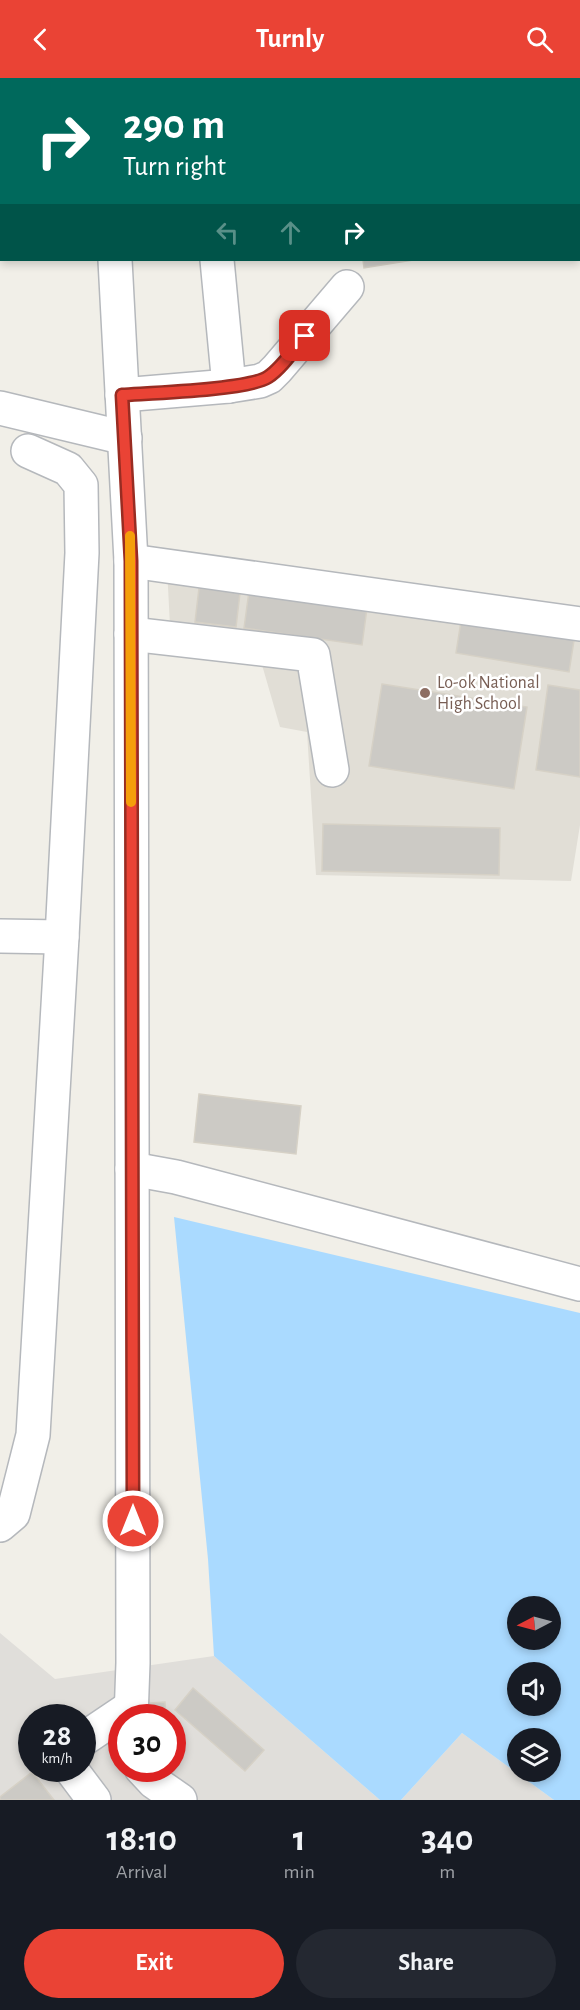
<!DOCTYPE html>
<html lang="en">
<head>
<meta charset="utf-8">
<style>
  body { margin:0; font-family:"Alegreya Sans",sans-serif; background:#242831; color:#f1f3f6; height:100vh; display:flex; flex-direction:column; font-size:22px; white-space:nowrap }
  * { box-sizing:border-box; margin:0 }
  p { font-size:20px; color:#9ea1a6 }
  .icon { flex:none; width:33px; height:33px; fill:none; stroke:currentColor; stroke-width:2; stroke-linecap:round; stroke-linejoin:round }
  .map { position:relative; height:1722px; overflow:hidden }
  .drawer { display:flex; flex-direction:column; background:#171b24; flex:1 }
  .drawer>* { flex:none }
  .guide { position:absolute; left:0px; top:0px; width:580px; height:183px; box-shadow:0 3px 9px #0003; background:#00695c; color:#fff; overflow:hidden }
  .needle { width:39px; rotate:264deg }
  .tools { position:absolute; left:507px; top:1518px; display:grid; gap:12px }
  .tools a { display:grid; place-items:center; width:54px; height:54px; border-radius:50%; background:#171b24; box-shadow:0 3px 9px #0003; font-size:30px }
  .speed { position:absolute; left:18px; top:1626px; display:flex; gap:12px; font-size:30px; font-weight:700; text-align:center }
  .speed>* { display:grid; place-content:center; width:78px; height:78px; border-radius:50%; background:#171b24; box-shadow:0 3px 9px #0003; line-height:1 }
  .speed small { font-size:15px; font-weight:400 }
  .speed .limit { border:9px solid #d22; background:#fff; color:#111 }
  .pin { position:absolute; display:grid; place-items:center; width:51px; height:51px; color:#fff; margin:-26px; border-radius:12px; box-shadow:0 3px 9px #0006 }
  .me { position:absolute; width:66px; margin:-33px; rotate:0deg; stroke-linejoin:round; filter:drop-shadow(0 0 4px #0008) }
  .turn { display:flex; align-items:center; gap:21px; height:126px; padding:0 24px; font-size:27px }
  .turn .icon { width:78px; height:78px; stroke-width:2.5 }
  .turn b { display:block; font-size:42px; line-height:51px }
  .lanes { display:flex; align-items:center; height:57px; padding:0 24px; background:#0003; justify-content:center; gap:30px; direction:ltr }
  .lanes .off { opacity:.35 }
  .eta { display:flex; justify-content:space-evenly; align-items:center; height:102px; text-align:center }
  .eta b { font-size:36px; font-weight:600; line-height:42px }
  .button { display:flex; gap:12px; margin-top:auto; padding:12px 24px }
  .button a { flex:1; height:69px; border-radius:36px; background:#ea4335; color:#fff; font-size:24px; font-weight:600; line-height:69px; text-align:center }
  .button a+a { background:#242831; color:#f1f3f6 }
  header { display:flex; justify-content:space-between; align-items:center; height:78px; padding:0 24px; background:#ea4335; color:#fff; font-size:27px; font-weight:600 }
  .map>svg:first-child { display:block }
  .industrial { fill:#e0deda; fill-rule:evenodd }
  .education { fill:#e1ded6 }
  .water { fill:#aadaff; fill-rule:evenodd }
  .building { fill:#cccac5; stroke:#d6d1c6; stroke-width:1.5 }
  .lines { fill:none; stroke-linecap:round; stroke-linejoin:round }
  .minor-casing { stroke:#b5b8bc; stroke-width:36 }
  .minor { stroke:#fff; stroke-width:33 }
  .route-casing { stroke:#982c22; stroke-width:15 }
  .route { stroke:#ea4335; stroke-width:10 }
  .slow { stroke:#f59e0b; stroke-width:10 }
  .education-dot { fill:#8d6e63; stroke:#fff; stroke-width:2 }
  .labels { text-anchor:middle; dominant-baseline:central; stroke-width:5; stroke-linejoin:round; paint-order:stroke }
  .education-label { font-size:18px; fill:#785e54; stroke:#fff; text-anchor:start }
</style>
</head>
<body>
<header><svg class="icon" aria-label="back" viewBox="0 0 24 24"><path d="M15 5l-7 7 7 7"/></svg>Turnly<svg class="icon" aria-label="search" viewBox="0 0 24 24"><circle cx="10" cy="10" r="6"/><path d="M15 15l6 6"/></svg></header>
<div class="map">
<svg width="580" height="1722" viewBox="0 0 580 1722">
  <rect width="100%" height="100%" fill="#f1efe8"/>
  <!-- industrial -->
  <g class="industrial">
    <path d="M0,1555L55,1601L214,1578L380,1722H0ZM32,1640H82V1690H32ZM122,1640H172V1690H122Z"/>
    <polygon points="462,1655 554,1722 401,1722"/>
  </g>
  <!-- education -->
  <polygon class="education" points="167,490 580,553 580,747 571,803 316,797 307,654 280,649 260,580 171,567"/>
  <!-- water -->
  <path class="water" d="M174,1139L580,1235V1722H554L462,1655L401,1722H380L214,1578L208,1481ZM518,1528H550V1562H518ZM518,1594H550V1628H518ZM518,1660H550V1694H518Z"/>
  <!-- building -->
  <g class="building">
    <polygon points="342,0 580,0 580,137 579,2"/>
    <polygon points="381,0 473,0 474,2 382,2"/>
    <polygon points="363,182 413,182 364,190"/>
    <polygon points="250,506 368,523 362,567 244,550"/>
    <polygon points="199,510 240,515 236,549 195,544"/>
    <polygon points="462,537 575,556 569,594 456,575"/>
    <polygon points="382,606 527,629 514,711 369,688"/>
    <polygon points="548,607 580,612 580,699 536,692"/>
    <polygon points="323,746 500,750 499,797 322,793"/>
    <polygon points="199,1016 301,1028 296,1076 194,1064"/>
    <polygon points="193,1610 264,1672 245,1693 175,1632"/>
    <polygon points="165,1624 166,1640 136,1640 135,1626"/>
    <polygon points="32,1694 54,1722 0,1722 0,1719"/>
  </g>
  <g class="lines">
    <defs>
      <g id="minor">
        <polyline points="353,0 353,2"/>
        <polyline points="493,0 493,2"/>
        <polyline points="112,2 112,0"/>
        <polyline points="579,37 580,36"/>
        <polyline points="579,112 580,112"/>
        <polyline points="115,182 131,483 133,1585 131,1640"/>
        <polyline points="217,182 229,308"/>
        <polyline points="122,317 229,308 260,303 269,299 277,291 347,209"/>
        <polyline points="0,330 125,360"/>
        <polyline points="131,483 580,546"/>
        <polyline points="131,556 313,577 332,692"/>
        <polyline points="0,858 62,859 82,475 81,407 68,391 28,373"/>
        <polyline points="132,1091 176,1099 580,1206"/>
        <polyline points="0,1447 13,1436 33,1357 62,859"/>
        <polyline points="82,1662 131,1629"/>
        <polyline points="70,1690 94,1722"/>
        <polyline points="141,1690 154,1704 180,1722"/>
      </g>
    </defs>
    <!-- minor casing -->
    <use href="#minor" class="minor-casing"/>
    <!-- minor -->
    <use href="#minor" class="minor"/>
  </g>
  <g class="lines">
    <defs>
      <path id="route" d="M133,1443L131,483L122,317C151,315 248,312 268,299C282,290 294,271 305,258"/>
    </defs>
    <!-- route casing -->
    <use href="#route" class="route-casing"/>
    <!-- route -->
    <use href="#route" class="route"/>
    <!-- slow -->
    <polyline class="slow" points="130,458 131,724"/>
  </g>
  <!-- markers -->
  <circle class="education-dot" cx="425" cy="615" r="6"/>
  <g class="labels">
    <!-- education labels -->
    <g class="education-label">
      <text x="437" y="605">Lo-ok National<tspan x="437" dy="21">High School</tspan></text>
    </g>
  </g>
</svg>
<div class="tools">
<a><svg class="needle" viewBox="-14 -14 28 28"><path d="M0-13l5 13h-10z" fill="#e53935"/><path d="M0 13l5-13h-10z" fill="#9ea1a6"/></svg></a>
<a><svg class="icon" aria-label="sound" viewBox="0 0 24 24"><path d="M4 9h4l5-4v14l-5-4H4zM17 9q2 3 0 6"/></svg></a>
<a><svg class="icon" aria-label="layers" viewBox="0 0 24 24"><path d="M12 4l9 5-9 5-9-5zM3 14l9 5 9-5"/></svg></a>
</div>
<div class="speed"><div>28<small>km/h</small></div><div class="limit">30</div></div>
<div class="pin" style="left:305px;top:258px;background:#d93025"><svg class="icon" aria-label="arrive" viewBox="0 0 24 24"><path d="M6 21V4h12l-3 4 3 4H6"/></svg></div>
<svg class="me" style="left:133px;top:1443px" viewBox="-20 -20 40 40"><circle r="17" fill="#ea4335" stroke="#fff" stroke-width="3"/><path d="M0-11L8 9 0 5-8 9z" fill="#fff"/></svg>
<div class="guide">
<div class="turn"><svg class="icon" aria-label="right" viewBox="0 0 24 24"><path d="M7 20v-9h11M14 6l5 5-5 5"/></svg><div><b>290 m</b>Turn right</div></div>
<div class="lanes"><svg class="icon off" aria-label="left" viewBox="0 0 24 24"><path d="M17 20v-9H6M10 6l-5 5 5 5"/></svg><svg class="icon off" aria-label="ahead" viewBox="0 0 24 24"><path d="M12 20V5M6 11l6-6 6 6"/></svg><svg class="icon" aria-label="right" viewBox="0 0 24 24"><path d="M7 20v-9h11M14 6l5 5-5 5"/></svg></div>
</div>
</div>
<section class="drawer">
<div class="eta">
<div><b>18:10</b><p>Arrival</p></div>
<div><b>1</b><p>min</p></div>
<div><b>340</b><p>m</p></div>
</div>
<div class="button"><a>Exit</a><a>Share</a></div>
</section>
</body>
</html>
